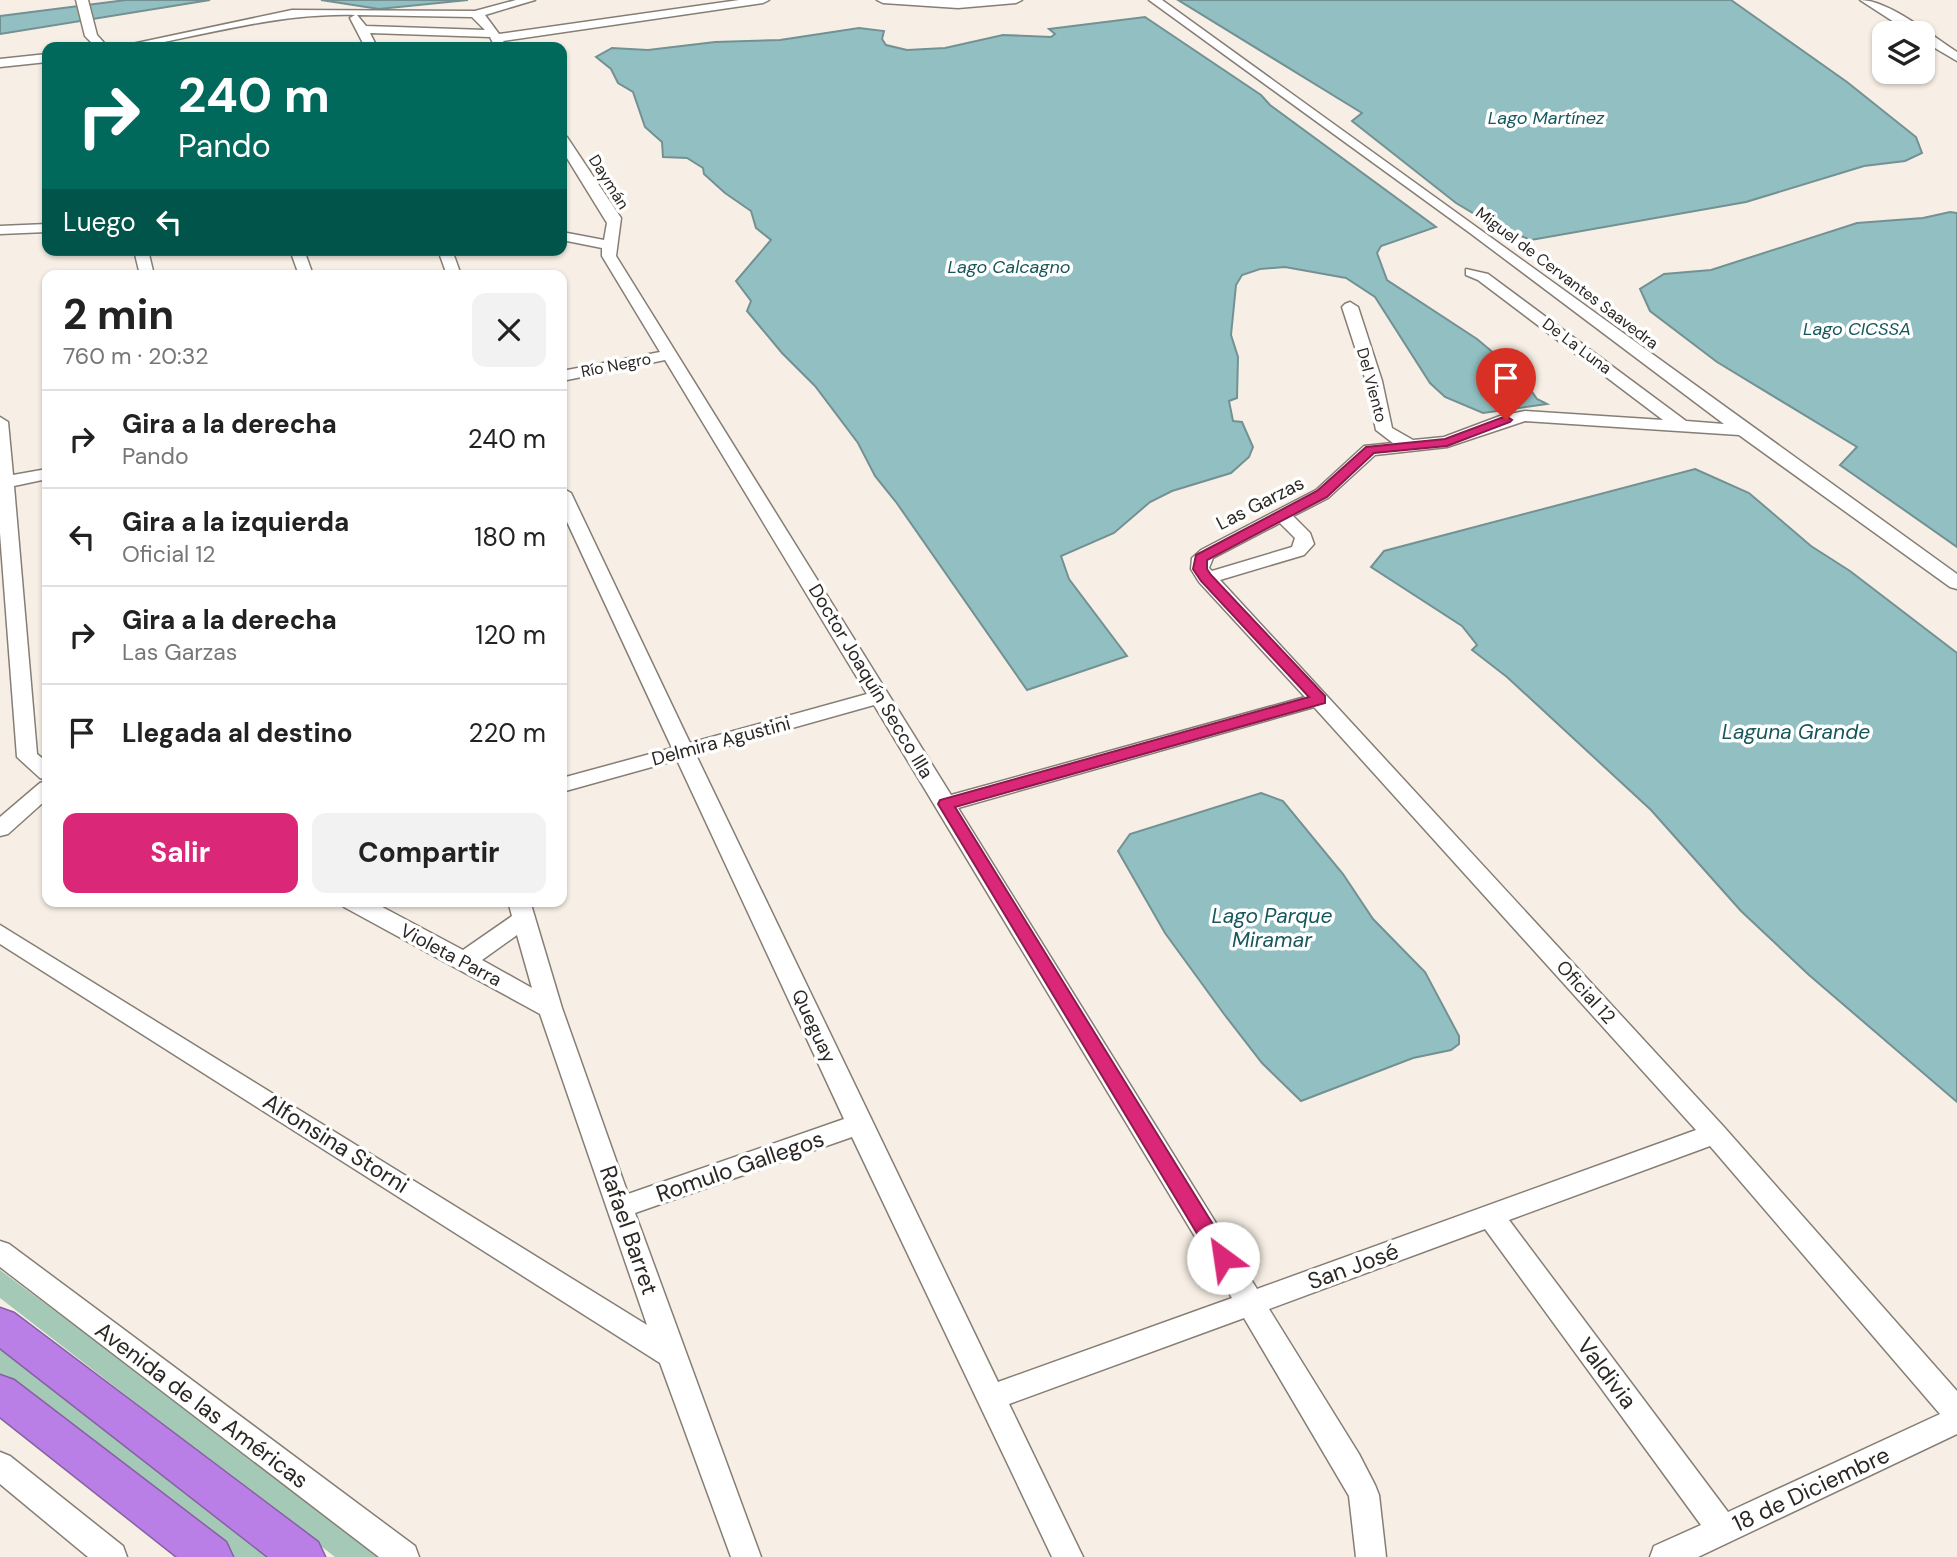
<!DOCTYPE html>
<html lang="es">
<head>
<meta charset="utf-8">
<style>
  body { margin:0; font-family:"DM Sans",sans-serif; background:#f2f2f2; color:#222; height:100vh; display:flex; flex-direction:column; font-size:26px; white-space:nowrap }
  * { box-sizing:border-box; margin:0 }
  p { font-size:23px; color:#767676 }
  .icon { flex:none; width:38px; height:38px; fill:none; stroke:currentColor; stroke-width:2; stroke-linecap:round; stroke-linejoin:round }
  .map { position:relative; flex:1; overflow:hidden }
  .sheet { position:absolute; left:42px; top:270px; width:525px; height:637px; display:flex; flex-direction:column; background:#fff; border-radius:14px; box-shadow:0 2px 5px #0004 }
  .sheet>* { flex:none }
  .guide { position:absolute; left:42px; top:42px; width:525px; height:214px; border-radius:14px; box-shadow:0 2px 5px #0004; background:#00695c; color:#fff; overflow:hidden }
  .tools { position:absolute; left:1872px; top:21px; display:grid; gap:14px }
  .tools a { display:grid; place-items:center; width:63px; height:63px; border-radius:14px; background:#fff; box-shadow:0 2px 5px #0004; font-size:35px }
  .pin { position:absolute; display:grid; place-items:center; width:60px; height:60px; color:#fff; margin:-72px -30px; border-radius:50% 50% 50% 0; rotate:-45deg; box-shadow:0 0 7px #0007 }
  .pin .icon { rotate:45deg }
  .me { position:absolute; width:77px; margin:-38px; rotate:329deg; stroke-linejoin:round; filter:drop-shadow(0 0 5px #0008) }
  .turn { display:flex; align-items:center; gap:24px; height:147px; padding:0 21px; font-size:32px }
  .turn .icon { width:91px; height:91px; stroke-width:2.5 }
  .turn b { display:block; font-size:49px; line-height:60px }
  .then { display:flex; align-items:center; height:66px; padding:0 21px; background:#0003; gap:14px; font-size:26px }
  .round { display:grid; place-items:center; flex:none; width:74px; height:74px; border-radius:14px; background:#f2f2f2 }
  .overview { display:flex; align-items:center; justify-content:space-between; height:119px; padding:0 21px }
  h1 { font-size:42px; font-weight:700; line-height:52px }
  .primary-button { display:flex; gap:14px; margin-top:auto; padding:14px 21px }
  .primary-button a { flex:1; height:80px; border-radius:14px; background:#db2777; color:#fff; font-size:28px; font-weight:700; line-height:80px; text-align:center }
  .primary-button a+a { background:#f2f2f2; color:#222 }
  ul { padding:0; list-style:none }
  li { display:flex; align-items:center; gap:21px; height:98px; padding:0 21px; border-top:2px solid #e0e0e0 }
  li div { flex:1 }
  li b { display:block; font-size:26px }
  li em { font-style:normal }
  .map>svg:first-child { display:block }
  .green { fill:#a5c9b7 }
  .water { fill:#92bfc2; stroke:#739193; stroke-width:2 }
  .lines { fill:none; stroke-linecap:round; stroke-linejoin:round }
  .minor-casing { stroke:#867e75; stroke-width:3 }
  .highway-casing { stroke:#8760a2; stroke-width:3 }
  .minor { fill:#fff; fill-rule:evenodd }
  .highway { fill:#b97fe6; fill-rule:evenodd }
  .route { fill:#db2777; stroke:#8e194d; stroke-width:2 }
  .labels { text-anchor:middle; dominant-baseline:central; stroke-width:7; stroke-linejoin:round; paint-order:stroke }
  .far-street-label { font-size:16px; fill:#2a2724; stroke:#fff }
  .far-water-label { font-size:18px; font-style:italic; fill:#16575b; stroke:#fff }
  .street-label { font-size:19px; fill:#2a2724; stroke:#fff }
  .water-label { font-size:21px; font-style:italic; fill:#16575b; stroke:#fff }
  .near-street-label { font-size:23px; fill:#2a2724; stroke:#fff }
</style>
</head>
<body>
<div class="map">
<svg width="1957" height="1557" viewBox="0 0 1957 1557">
  <rect width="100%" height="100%" fill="#f7efe5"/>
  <!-- green -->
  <g class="green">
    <polygon points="0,1270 386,1557 335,1557 0,1298"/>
    <polygon points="0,1342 277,1557 231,1557 0,1376"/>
  </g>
  <!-- water -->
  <g class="water">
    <polygon points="126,0 210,0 0,34 0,16"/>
    <polygon points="321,0 468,0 379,9"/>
    <polygon points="1178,0 1731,0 1847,82 1916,137 1922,153 1905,161 1864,166 1746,202 1531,240 1493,225 1456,203 1352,121 1362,113"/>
    <polygon points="1145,17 1261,95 1270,105 1436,227 1381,246 1377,253 1387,280 1477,339 1521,376 1537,399 1547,404 1483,413 1445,397 1430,383 1375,297 1346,278 1285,267 1260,269 1242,275 1236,285 1231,335 1238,357 1237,398 1229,401 1233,421 1242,422 1253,447 1249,457 1231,473 1172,491 1150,502 1114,533 1061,556 1069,579 1127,656 1027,690 896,502 875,476 858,443 815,386 782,353 747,311 751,301 736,281 771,240 756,228 751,211 725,193 704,174 703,168 687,158 663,157 662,142 645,127 633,92 618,83 611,69 596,57 612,48 648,50 715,42 780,40 859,28 884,31 882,39 886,45 907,50 945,48 1003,35 1051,37 1055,34 1049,29"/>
    <polygon points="1950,212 1957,213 1957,547 1840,465 1857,447 1717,362 1650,311 1640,289 1664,274 1711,270 1857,223 1923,218"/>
    <polygon points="1695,469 1749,493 1811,546 1850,571 1957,653 1957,1102 1809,975 1741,911 1651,810 1507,677 1472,650 1477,645 1462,626 1371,567 1384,551"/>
    <polygon points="1261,793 1283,801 1343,874 1373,919 1425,972 1459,1036 1459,1044 1451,1050 1413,1058 1301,1101 1262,1063 1224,1014 1165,933 1118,851 1130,834"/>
  </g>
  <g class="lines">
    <defs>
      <g id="minor">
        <polygon points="76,0 88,0 97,35 106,45 104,47 96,47 85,36"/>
        <path d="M516,0H535L485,15L499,34L739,0H769L763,3L503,41L507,47H495L490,37L370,33L377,47H365L350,18L355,15C282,13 211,33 140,47H118L292,10L475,11ZM357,15L472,17L485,30L366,26Z"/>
        <polygon points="877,0 1022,0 1016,3 958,8 883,3"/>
        <path d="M1149,0H1162L1957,574V589L1950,587L1739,435L1525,421L1447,447L1375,455L1328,498L1293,516L1310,533L1314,544L1304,555L1220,580L1724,1127L1957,1391V1434L1698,1557H1650L1654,1546L1701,1525L1485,1229L1269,1309L1359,1454L1375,1485L1379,1495L1386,1557H1356L1349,1496L1244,1318L1009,1404L1083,1557H1052L852,1137L635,1213L761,1557H731L660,1363L0,944V925L647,1325L540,1014L344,907L341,901H371L463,950L512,916L508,901H530L562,1008L628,1194L844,1119L677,760L562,792V778L672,748L562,511V488L571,493L690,743L867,694L665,360L562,381V371L660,352L602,256V248L562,240V232L604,240L607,223L562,150V136L567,137L621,218L616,256L951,795L1305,697L1199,582L1191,569L1192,558L1201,550L1316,490L1364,446L1393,443L1376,430L1366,381L1342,307L1345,304L1350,302L1358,307L1382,381L1392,428L1413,440L1444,437L1500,416L1525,411L1663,420L1478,280L1466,275V269L1488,274L1686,421L1724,424L1470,233ZM1280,523L1295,538L1292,547L1212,571L1209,568L1213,558ZM874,705L1232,1298L998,1382L696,755ZM1314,707L1696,1130L1257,1289L958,808ZM517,935L532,988L482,960ZM1710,1146L1940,1414L1728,1512L1509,1220Z"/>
        <path d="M1860,0C1889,0 1932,36 1957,52V61L1923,41V33H1911Z"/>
        <polygon points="47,54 47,62 0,67 0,59"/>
        <polygon points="47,224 47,232 0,234 0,226"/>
        <polygon points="134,250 148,250 154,275 140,275"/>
        <polygon points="290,250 304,250 313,275 299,275"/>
        <polygon points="438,250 452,250 461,275 447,275"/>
        <polygon points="0,417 8,422 13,475 47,469 47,479 14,486 37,754 47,762 47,780 40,778 17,757 0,533"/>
        <polygon points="47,781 47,799 8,834 0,836 0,817 40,783"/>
        <polygon points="0,1241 9,1244 415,1546 419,1557 379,1557 0,1267"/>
        <polygon points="0,1452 10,1456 123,1546 127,1557 88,1557 0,1484"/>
      </g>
      <g id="highway">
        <polygon points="0,1308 14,1313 318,1542 325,1557 268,1557 0,1348"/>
        <polygon points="0,1375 14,1380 226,1542 233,1557 177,1557 0,1417"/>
      </g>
    </defs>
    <!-- minor casing -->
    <use href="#minor" class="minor-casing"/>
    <!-- highway casing -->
    <use href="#highway" class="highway-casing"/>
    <!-- minor -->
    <use href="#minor" class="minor"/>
    <!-- highway -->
    <use href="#highway" class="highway"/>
  </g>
  <!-- route -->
  <polygon class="route" points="1506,416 1512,420 1510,422 1447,446 1374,453 1327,497 1207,560 1207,569 1211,575 1325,696 1325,703 955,807 1230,1252 1233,1258 1230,1265 1223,1267 1216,1265 938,804 940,800 1309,697 1201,581 1193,569 1196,555 1317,491 1366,447 1445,439"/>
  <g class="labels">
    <!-- far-street labels -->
    <g class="far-street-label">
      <text transform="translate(609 182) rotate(58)">Daymán</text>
      <text transform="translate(1567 278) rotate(37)">Miguel de Cervantes Saavedra</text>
      <text transform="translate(1577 346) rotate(37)">De La Luna</text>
      <text transform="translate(616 365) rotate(-11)">Río Negro</text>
      <text transform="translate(1372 385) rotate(75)">Del Viento</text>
    </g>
    <!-- far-water labels -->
    <g class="far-water-label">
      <text x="1546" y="118">Lago Martínez</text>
      <text x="1009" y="267">Lago Calcagno</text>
      <text x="1857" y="329">Lago CICSSA</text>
    </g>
    <!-- street labels -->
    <g class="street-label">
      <text transform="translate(1260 503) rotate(-27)">Las Garzas</text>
      <text transform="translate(871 681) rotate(59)">Doctor Joaquín Secco Illa</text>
      <text transform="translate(721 741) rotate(-15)">Delmira Agustini</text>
      <text transform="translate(451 955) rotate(28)">Violeta Parra</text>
      <text transform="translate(1586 992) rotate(48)">Oficial 12</text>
      <text transform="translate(814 1026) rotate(65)">Queguay</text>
    </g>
    <!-- water labels -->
    <g class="water-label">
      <text x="1796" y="732">Laguna Grande</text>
      <text x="1272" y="916">Lago Parque<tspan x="1272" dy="24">Miramar</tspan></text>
    </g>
    <!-- near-street labels -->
    <g class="near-street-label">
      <text transform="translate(336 1143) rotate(32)">Alfonsina Storni</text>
      <text transform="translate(740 1166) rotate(-19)">Romulo Gallegos</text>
      <text transform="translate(629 1230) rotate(71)">Rafael Barret</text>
      <text transform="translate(1353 1266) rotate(-20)">San José</text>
      <text transform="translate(1607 1373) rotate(53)">Valdivia</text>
      <text transform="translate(202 1405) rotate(37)">Avenida de las Américas</text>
      <text transform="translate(1811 1489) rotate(-25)">18 de Diciembre</text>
    </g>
  </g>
</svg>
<div class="tools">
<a><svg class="icon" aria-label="layers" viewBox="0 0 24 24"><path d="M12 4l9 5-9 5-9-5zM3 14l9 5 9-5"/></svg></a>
</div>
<div class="pin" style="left:1506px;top:420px;background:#d93025"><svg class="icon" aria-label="arrive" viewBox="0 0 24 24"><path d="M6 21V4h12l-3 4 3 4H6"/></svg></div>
<svg class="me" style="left:1223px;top:1258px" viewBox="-20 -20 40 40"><circle r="19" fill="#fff"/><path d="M0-13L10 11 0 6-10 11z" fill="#db2777"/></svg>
<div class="guide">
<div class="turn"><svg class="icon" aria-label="right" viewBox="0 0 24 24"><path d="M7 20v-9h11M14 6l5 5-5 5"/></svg><div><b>240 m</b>Pando</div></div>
<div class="then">Luego<svg class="icon" aria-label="left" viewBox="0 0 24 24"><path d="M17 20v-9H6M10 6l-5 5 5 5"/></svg></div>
</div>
<section class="sheet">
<div class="overview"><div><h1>2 min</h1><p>760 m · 20:32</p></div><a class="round"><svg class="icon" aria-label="close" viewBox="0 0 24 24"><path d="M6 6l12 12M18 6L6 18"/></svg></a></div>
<ul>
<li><svg class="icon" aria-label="right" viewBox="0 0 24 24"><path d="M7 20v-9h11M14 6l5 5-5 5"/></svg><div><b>Gira a la derecha</b><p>Pando</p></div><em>240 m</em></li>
<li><svg class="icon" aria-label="left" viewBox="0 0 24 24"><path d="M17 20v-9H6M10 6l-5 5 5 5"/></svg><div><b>Gira a la izquierda</b><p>Oficial 12</p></div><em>180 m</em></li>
<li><svg class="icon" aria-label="right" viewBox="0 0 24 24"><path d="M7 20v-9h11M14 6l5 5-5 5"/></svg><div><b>Gira a la derecha</b><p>Las Garzas</p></div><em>120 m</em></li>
<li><svg class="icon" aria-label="arrive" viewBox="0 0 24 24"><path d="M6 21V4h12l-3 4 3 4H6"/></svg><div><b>Llegada al destino</b></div><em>220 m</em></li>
</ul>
<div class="primary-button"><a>Salir</a><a>Compartir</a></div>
</section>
</div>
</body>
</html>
